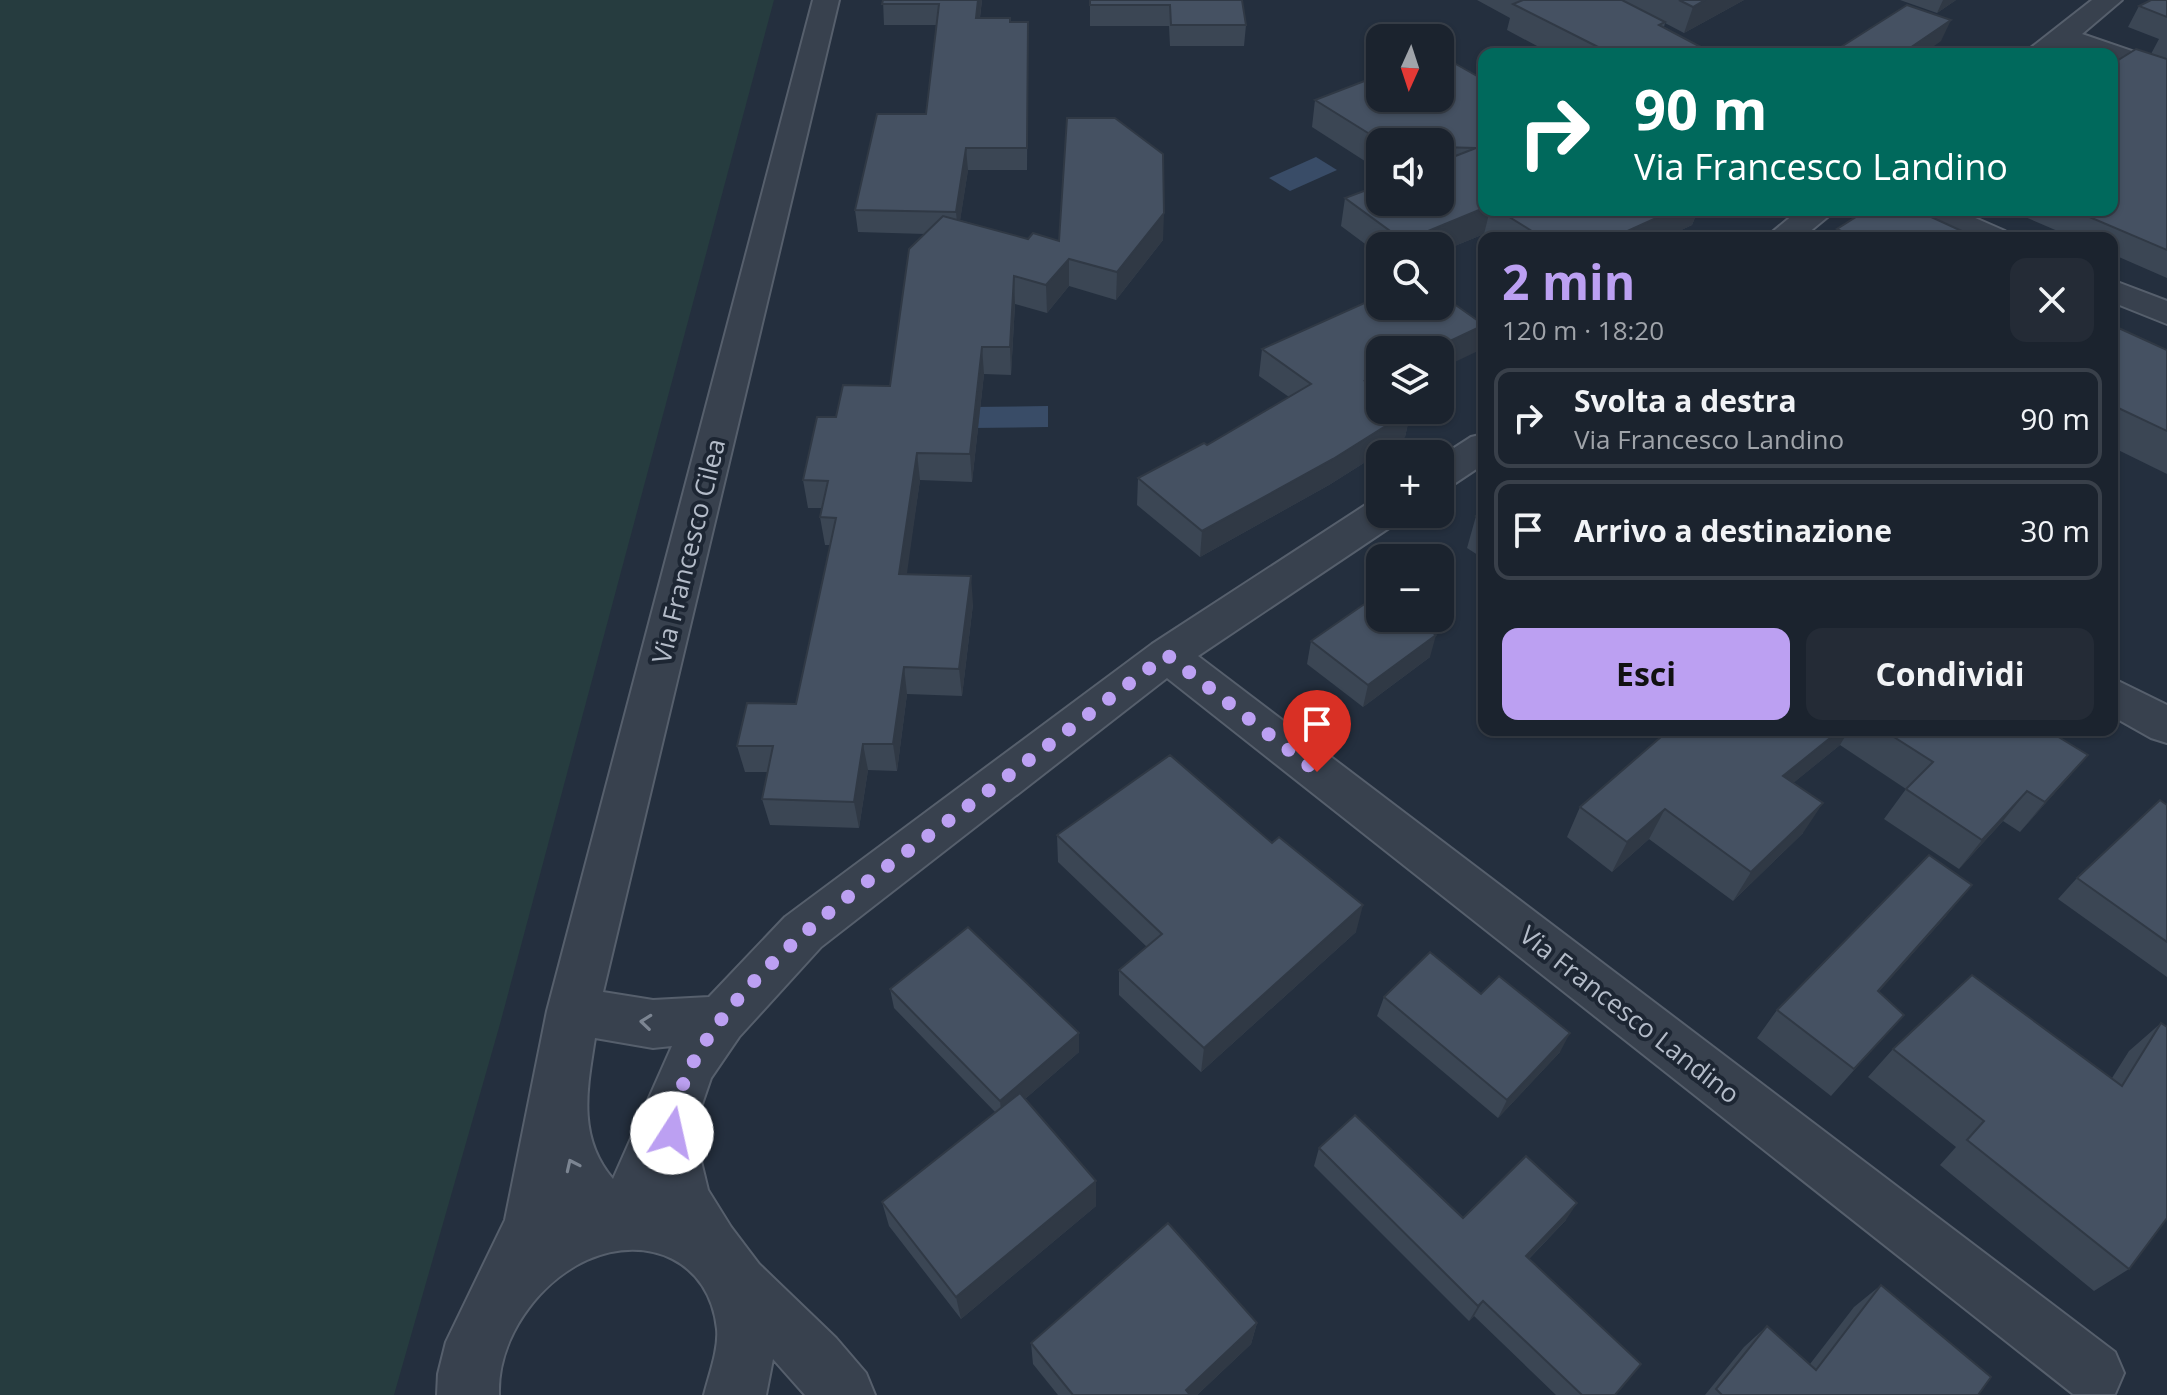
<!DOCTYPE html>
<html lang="it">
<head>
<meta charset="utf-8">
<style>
  body { margin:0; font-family:"Open Sans",sans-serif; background:#242b36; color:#f1f3f6; height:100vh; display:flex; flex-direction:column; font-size:30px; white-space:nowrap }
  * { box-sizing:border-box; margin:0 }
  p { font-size:26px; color:#a0a4aa }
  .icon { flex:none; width:44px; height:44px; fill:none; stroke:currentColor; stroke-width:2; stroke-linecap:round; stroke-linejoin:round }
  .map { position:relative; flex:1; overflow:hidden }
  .details { position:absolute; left:1478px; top:232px; width:640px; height:504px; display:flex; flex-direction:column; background:#1b232e; border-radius:16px; box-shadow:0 2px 6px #0004,0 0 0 2px #39404a }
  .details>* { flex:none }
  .top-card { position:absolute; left:1478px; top:48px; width:640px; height:168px; border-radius:16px; box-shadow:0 2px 6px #0004,0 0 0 2px #39404a; background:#00695c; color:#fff; overflow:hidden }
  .needle { width:52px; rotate:183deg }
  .controls { position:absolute; left:1366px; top:24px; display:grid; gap:16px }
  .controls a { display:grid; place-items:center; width:88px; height:88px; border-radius:16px; background:#1b232e; box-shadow:0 2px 6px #0004,0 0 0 2px #39404a; font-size:40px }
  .pin { position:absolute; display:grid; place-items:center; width:68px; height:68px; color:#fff; margin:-82px -34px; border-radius:50% 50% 50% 0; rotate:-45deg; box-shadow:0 0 8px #0007 }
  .pin .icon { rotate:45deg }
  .me { position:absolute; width:88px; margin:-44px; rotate:10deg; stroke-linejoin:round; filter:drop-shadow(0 0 6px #0008) }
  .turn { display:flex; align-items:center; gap:28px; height:168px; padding:0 24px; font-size:36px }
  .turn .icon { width:104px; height:104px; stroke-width:2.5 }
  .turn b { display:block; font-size:56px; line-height:68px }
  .round { display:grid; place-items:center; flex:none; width:84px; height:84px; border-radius:16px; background:#242b36 }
  .head { display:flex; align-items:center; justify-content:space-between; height:136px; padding:0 24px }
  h1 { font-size:48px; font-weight:700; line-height:60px; color:#bca0f2 }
  .cta { display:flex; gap:16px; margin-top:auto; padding:16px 24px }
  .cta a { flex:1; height:92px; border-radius:16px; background:#bca0f2; color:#111; font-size:32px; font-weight:700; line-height:92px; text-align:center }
  .cta a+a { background:#242b36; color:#f1f3f6 }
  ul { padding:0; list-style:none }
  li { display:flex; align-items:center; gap:24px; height:100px; margin:0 16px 12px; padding:0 8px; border:4px solid #39404a; border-radius:16px }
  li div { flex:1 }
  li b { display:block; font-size:30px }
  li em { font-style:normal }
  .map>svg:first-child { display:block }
  .green { fill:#263c3f }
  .water { fill:#394c67 }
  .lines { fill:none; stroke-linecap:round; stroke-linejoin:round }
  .minor-casing { stroke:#565f6c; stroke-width:4 }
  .minor { fill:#38414e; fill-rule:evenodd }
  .wall { fill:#3b4654 }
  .shaded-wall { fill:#303945 }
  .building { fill:#455162; stroke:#303945; stroke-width:2 }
  .oneway { stroke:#7c8592 }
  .route { stroke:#bca0f2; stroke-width:14; stroke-dasharray:0 25.2 }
  .labels { text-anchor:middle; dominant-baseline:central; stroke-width:8; stroke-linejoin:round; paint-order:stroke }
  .street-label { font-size:26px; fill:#b4bcc9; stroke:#1d2633 }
</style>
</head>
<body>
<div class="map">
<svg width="2167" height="1395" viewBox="0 0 2167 1395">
  <rect width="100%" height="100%" fill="#242f3e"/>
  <!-- green -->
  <polygon class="green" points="0,0 774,0 500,1024 394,1395 0,1395"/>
  <!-- water -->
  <g class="water">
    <polygon points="1316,157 1337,170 1290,191 1269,178"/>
    <polygon points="1048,406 1048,427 971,428 971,407"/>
  </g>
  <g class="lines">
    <defs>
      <g id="minor">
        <path d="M813,0H839L603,992L653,1000L709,997L785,917L1152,644L1367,504L1380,501V514H1401L1395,524L1198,656L2115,1352L2124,1373L2115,1394H2073L1167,678L821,947L739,1037L711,1078L700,1110V1157L708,1190L731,1227L759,1264L836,1338L866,1373L875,1395H805L773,1359L766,1395H704C709,1375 719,1349 717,1329C710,1261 648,1233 587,1260C537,1283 497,1340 499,1395H437L438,1374L446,1342L505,1220L547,1011ZM595,1038L653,1048L672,1046L613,1179C577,1137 587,1089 595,1038Z"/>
        <polygon points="2092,0 2122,0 2082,34 2167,63 2167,82 2112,63 2112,54 2086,54 2065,46 2055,54 2023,54"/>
        <polygon points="1799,210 1836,210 1802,238 1765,238"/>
        <polygon points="1914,210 1957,210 2005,231 2009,238 1966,238 1919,217"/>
        <polygon points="2112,280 2167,301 2167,324 2112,302"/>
        <polygon points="1484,434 1484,464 1454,484 1440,488 1440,457 1471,437"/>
        <polygon points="2112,678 2167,705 2167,743 2151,738 2112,716"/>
      </g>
    </defs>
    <!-- minor casing -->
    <use href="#minor" class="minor-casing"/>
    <!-- minor -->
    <use href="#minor" class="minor"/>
  </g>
  <!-- wall -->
  <g class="wall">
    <polygon points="883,0 982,0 980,18 1010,22 1028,43 1027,170 968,170 960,220 1028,239 1059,241 1163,240 1116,300 1069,286 1047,313 1015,304 1011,375 984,374 972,482 920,480 906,574 973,604 962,696 907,694 897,771 868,770 859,828 770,825 762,799 768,772 745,772 737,746 796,704 830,545 825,545 820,517 822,508 808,508 803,480 836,417 890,386 925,234 858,232 855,210 926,114 936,25 884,25"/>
    <polygon points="1090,0 1242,0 1246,25 1244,46 1170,46 1169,26 1090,26"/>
    <polygon points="1477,0 1744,0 1684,33 1665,23 1664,27 1714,54 1552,54 1507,30 1510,18"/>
    <polygon points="1900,0 1956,0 1937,13"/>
    <polygon points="2167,0 2167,278 2112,254 2112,238 2074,238 2009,210 2112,210 2151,54 2159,39 2128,27 2139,6"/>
    <polygon points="1484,80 1484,210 1698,210 1692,225 1664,238 1491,238 1484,234 1440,252 1440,246 1380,246 1380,255 1341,226 1345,198 1440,202 1440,142 1380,142 1380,174 1371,173 1371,165 1312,127 1315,100"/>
    <polygon points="1837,229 1977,238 1833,238"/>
    <polygon points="1484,324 1478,351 1380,350 1380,410 1411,410 1405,437 1329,485 1200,557 1137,505 1138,478 1207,445 1289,397 1259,376 1262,349"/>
    <polygon points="2112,325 2167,350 2167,474 2112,447"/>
    <polygon points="1484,511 1484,559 1467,548 1476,516"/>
    <polygon points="1311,641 1430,657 1363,707 1307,664"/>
    <polygon points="1669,730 2047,730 2088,755 2020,832 2003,821 1959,869 1884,819 1906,789 1840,745 1793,783 1803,833 1733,901 1649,839 1612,872 1567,837 1580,807"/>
    <polygon points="2167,805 2167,977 2058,899 2077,878"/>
    <polygon points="1057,835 1272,843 1356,932 1201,1072 1119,995 1119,970 1147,947 1058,862"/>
    <polygon points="1947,915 1879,991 1879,1042 1831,1096 1757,1038 1777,1010"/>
    <polygon points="890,989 1079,1033 1079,1052 1025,1099 1096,1206 961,1319 889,1226 882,1202 996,1113 894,1008"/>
    <polygon points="1481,994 1560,1052 1498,1118 1377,1016 1384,997"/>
    <polygon points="2161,1023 2129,1269 2094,1291 1940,1165 1956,1147 1868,1077 1893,1049 2112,1078 2129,1051"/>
    <polygon points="1319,1148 1463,1218 1566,1220 1529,1259 1615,1395 1556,1395 1474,1316 1469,1321 1314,1166"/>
    <polygon points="1881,1285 1978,1395 1705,1395 1744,1347 1767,1326 1810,1364 1854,1307"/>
    <polygon points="1257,1323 1251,1344 1197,1395 1058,1395 1033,1364 1031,1343"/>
  </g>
  <!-- shaded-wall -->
  <g class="shaded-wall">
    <polygon points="978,0 982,0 977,39 976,18"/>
    <polygon points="1705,0 1744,0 1684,33 1693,7"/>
    <polygon points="1943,0 1956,0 1937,13"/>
    <polygon points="1951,20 1941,41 1923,54 1901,54"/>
    <polygon points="966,148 968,170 958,234 956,212"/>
    <polygon points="1484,208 1484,210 1490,210 1484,234 1440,252 1440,246 1403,246 1404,241"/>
    <polygon points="1674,210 1698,210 1692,225 1664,238 1613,238"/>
    <polygon points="1164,213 1163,240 1116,300 1117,272"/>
    <polygon points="1069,259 1069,286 1047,313 1046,285"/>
    <polygon points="1014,276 1015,304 1011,375 1010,347"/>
    <polygon points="1484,325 1478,351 1440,369 1440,350 1431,350"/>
    <polygon points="982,347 984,374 972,482 970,454"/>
    <polygon points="1380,374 1380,398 1365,381"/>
    <polygon points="1411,410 1405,437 1329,485 1200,557 1202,531"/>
    <polygon points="917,453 920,480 903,602 899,574"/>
    <polygon points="971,576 973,604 962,696 959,669"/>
    <polygon points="1436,635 1430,657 1363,707 1368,685"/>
    <polygon points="904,667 907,694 897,771 893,744"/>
    <polygon points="1840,730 1849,730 1840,745 1765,806 1783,776"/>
    <polygon points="863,744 868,770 859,828 854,802"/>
    <polygon points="2088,755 2062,785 2020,832 2045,802"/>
    <polygon points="2027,791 2003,821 1959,869 1982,840"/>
    <polygon points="1823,803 1803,833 1733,901 1751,872"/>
    <polygon points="1665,809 1649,839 1612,872 1627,842"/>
    <polygon points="1972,885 1947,915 1855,1019 1878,991"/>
    <polygon points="1363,905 1356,932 1201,1072 1204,1048"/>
    <polygon points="1079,1033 1079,1052 1002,1119 1000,1101"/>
    <polygon points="1570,1033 1560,1052 1498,1118 1507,1100"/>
    <polygon points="1096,1181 1096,1206 961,1319 956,1297"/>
    <polygon points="1577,1203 1566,1220 1516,1272 1526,1256"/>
    <polygon points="1483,1301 1474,1316 1469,1321 1478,1306"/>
    <polygon points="1257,1323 1251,1344 1197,1395 1185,1395 1186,1390"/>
  </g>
  <!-- building -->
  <g class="building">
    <polygon points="883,0 978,0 976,18 1010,18 1010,22 1028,22 1027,148 966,148 956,212 855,210 877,114 926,114 939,4 882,4"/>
    <polygon points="1090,0 1242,0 1246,25 1171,25 1170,5 1090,5"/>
    <polygon points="1523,0 1622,0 1665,22 1659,25 1714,54 1603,54 1608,52 1513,4"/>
    <polygon points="1679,0 1705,0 1693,7"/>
    <polygon points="2151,0 2167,0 2167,17 2139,6"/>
    <polygon points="1907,5 1951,20 1901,54 1830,54"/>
    <polygon points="2136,49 2167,59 2167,250 2073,210 2112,210 2112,64"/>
    <polygon points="1440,55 1484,80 1484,208 1404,241 1345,198 1380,185 1380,202 1440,202 1440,162 1476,148 1440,147 1440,142 1380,142 1380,146 1376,146 1376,138 1315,100 1380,75 1380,98 1440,98"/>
    <polygon points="1067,118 1115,118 1163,154 1164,213 1117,272 1069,259 1046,285 1014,276 1010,347 982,347 970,454 917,453 899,574 971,576 959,669 904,667 893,744 863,744 854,802 762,799 773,746 737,746 747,703 796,704 836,518 820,517 828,481 803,480 817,417 836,417 843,385 890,386 909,249 943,216 1028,239 1033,233 1059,241"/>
    <polygon points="1498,210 1674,210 1614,237 1615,238 1543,238"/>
    <polygon points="1867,210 1916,210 1977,238 1855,238 1837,229"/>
    <polygon points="1440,294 1484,325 1431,350 1380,350 1380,374 1365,381 1380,391 1380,410 1411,410 1333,459 1202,531 1138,478 1204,443 1207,445 1311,384 1262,349 1380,296 1380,306 1440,306"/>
    <polygon points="2112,325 2167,350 2167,431 2112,405"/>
    <polygon points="1484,511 1484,521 1476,516"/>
    <polygon points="1379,594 1380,595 1380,618 1412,618 1436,635 1368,685 1311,641"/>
    <polygon points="1669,730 1840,730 1783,776 1823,803 1751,872 1665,809 1627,842 1580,807"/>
    <polygon points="1883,730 2047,730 2088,755 2045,802 2027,791 1982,840 1906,789 1933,762"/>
    <polygon points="1170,755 1272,843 1279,837 1363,905 1204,1048 1119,970 1162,934 1057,835"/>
    <polygon points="2160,800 2167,805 2167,942 2077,878"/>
    <polygon points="1929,855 1972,885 1878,991 1904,1015 1854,1069 1777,1010"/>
    <polygon points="968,927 1079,1033 1000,1101 890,989"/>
    <polygon points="1430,952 1481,994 1499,976 1570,1033 1507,1100 1384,997"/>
    <polygon points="1972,975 2122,1086 2161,1023 2167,1027 2167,1218 2129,1269 1967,1140 1984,1121 1893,1049"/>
    <polygon points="1020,1093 1096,1181 956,1297 882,1202"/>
    <polygon points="1355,1115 1463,1218 1526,1156 1577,1203 1526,1256 1641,1364 1615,1395 1582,1395 1483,1301 1478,1306 1319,1148"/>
    <polygon points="1168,1223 1257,1323 1186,1390 1190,1395 1073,1395 1031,1343"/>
    <polygon points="1881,1285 1991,1377 1978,1395 1722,1395 1716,1389 1767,1326 1816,1370"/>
  </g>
  <!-- one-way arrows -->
  <defs><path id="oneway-chevron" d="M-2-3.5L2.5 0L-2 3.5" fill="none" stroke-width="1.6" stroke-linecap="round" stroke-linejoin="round" transform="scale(2)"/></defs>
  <g class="oneway">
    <use href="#oneway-chevron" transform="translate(646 1022) rotate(-174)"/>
    <use href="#oneway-chevron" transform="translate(572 1165) rotate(-115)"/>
  </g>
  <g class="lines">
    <!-- route -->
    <path class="route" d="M672,1133C678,1007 871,880 964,809C1032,758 1099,706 1167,655L1317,772"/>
  </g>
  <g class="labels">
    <!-- street labels -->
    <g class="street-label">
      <text transform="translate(688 551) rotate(-76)">Via Francesco Cilea</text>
      <text transform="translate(1630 1014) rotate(38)">Via Francesco Landino</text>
    </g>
  </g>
</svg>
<div class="controls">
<a><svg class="needle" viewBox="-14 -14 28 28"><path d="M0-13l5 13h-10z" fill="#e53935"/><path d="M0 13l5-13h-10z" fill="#a0a4aa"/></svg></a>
<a><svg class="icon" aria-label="sound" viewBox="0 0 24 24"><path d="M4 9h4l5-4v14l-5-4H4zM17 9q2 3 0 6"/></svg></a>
<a><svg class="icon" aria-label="search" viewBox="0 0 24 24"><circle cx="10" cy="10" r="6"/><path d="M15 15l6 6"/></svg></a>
<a><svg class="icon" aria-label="layers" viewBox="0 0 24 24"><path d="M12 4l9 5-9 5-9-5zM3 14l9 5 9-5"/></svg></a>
<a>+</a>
<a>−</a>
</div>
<div class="pin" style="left:1317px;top:772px;background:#d93025"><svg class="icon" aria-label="arrive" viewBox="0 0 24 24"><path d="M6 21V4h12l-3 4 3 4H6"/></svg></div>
<svg class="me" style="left:672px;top:1133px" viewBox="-20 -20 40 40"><circle r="19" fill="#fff"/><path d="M0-13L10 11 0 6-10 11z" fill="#bca0f2"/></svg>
<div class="top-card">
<div class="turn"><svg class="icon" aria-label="right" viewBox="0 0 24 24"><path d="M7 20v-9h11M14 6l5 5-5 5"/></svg><div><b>90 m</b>Via Francesco Landino</div></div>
</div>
<section class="details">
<div class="head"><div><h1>2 min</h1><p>120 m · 18:20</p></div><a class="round"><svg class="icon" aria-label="close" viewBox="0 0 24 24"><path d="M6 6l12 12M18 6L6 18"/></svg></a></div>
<ul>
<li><svg class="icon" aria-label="right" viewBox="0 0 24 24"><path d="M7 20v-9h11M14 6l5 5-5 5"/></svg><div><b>Svolta a destra</b><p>Via Francesco Landino</p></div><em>90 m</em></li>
<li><svg class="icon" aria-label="arrive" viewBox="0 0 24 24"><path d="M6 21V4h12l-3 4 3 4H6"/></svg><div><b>Arrivo a destinazione</b></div><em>30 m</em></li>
</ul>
<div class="cta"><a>Esci</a><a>Condividi</a></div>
</section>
</div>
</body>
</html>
